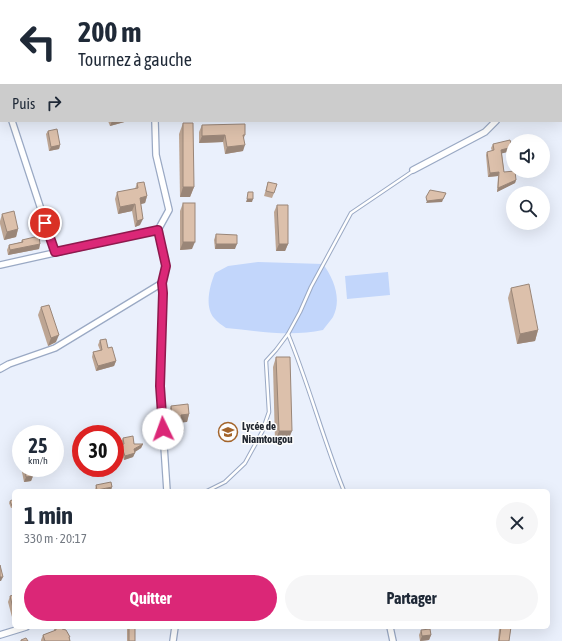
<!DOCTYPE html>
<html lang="fr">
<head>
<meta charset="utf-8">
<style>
  body { margin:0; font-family:"Asap Condensed",sans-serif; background:#f6f6f7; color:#1f2937; height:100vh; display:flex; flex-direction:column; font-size:15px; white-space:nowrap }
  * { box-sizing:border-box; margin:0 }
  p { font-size:13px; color:#747a83 }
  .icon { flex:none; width:22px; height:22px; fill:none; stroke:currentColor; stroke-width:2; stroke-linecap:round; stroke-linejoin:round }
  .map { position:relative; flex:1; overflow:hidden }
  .side { position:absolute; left:12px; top:489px; width:538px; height:140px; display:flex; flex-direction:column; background:#fff; border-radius:6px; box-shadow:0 4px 16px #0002 }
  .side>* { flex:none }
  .top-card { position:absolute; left:0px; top:0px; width:562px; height:122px; box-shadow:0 4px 16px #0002; background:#fff; color:#1f2937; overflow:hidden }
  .buttons { position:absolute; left:506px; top:134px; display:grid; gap:8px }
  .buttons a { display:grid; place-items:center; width:44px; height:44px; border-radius:50%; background:#fff; box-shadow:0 4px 16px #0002; font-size:20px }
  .speed { position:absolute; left:12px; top:425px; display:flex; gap:8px; font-size:20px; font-weight:700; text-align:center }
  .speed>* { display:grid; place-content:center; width:52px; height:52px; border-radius:50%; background:#fff; box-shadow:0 4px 16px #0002; line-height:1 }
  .speed small { font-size:10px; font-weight:400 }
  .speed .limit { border:6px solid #d22; background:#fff; color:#111 }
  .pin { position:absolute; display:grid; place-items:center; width:34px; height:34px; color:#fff; margin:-17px; border:2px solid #fff; border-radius:50%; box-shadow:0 1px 4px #0007 }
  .me { position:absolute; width:44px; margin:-22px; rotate:357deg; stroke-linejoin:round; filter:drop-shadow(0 0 3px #0008) }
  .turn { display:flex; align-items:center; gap:14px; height:84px; padding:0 12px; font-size:18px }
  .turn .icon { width:52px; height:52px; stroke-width:2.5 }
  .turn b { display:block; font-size:28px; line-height:34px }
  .then { display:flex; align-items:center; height:38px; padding:0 12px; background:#0003; gap:8px; font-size:15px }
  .round { display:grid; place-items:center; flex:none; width:42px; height:42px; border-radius:21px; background:#f6f6f7 }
  .overview { display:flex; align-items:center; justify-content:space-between; height:68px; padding:0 12px }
  h1 { font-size:24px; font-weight:700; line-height:30px }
  .button { display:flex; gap:8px; margin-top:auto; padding:8px 12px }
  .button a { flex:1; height:46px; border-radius:24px; background:#db2777; color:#fff; font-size:16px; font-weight:700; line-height:46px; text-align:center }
  .button a+a { background:#f6f6f7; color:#1f2937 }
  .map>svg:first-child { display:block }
  .green { fill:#c2d6fb }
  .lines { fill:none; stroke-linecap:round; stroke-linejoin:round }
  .lane-casing { stroke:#9aa9c4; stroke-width:4.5 }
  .street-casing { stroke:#9aa9c4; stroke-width:8 }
  .lane { stroke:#fff; stroke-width:2.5 }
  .street { stroke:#fff; stroke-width:5.5 }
  .wall { fill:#bda593 }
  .shaded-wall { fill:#9a8678 }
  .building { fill:#dcc0ab; stroke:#9a8678 }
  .route-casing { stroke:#8e194d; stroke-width:10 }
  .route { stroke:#db2777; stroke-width:7 }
  .labels { text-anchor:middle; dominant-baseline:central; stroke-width:3; stroke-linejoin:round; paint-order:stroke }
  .poi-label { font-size:11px; font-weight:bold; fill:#212731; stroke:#fdfdfd; text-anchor:start }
</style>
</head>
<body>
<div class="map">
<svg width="562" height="641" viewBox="0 0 562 641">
  <rect width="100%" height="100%" fill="#eaf0fc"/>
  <!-- green -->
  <g class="green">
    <path d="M258,262L323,264C334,279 342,299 333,317C330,321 326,326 323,330C291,337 259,331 226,328C222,325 217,322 214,318C204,306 210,285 215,273L228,266Z"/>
    <polygon points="388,272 390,295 347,299 345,276"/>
  </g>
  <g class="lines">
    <defs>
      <g id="lane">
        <path d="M288,334C309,385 323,439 344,491"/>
        <polyline points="207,491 225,482 245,463 262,432 269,412 266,361 276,350 288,334 300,312 311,287 351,213 413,171"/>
      </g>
      <g id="street">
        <polyline points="561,83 562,83"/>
        <polyline points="0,85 1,88"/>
        <polyline points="12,121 55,252"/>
        <polyline points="413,170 485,132 496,121"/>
        <polyline points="158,230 166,266 162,283 163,293 160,386 167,491"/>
        <polyline points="0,265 158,230 169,210 156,155 155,121"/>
        <polyline points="0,369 9,364 55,348 162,283"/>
        <polyline points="390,627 393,641"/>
        <polyline points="0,635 26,627"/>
        <polyline points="173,641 175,627"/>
      </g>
    </defs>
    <!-- lane casing -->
    <use href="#lane" class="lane-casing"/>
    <!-- street casing -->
    <use href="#street" class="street-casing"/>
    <!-- lane -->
    <use href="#lane" class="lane"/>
    <!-- street -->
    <use href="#street" class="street"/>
  </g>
  <!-- wall -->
  <g class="wall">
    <polygon points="108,121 128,121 110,126"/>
    <polygon points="183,123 194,187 190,197 180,197 179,134"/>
    <polygon points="202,125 245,135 244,138 243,151 225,154 223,142 199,143 199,132"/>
    <polygon points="48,131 60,145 59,149 49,151 46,134"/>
    <polygon points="493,144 511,151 502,153 504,172 516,180 515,183 497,192 498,176 488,177 486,155 487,152 492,151 491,148"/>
    <polygon points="268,182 274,193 272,198 264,196"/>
    <polygon points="137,183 147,196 145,203 141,204 140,225 135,227 132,211 118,214 115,199 117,192 135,189"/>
    <polygon points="183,203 192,249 180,250 180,211"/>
    <polygon points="277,205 288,244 285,251 276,251 274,212"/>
    <polygon points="2,214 18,229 16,237 4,240 0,224 0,221"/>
    <polygon points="216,234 235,249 215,249 214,240"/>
    <polygon points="22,240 40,244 39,249 8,255 7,250 9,245 21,242"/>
    <polygon points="511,288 538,330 535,341 517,344 508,298"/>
    <polygon points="41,307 56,342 48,346 38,315"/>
    <polygon points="100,340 108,348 116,361 114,366 96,371 92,357 93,352 100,350 98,345"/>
    <polygon points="276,357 288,441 275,442 273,367"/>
    <polygon points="171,406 189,414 187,422 182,422 180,439 171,440 168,414"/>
    <polygon points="123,438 134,444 143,444 141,448 135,452 133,457 124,460 120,449 121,445 122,445 121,442"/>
    <polygon points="24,468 32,468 33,476 31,481 24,482 22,472"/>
    <polygon points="96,485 111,491 95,491 95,490"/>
    <polygon points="14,494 14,507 11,508 9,503 10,501 14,500 13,497"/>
    <polygon points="14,595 14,616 12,617 8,602 10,596"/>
    <polygon points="54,627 61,627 62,629 69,639 70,641 41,641 41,640 43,635 54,631"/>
    <polygon points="127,627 152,627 135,628 135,641 127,641"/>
    <polygon points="500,627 511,627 509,641 498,641 499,630"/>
    <polygon points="421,630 431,635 429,640 420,641 419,635"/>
  </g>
  <!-- shaded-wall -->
  <g class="shaded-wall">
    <rect x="230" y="0" width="15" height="1"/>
    <polygon points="112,121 128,121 110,126"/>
    <polygon points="225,135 223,142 199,143 202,136"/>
    <polygon points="60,145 59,149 49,151 51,147"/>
    <polygon points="245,145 243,151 225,154 227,147"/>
    <polygon points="512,147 511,151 500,154 501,150"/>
    <polygon points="499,172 498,176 488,177 490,173"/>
    <polygon points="516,180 515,183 497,192 498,188"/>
    <polygon points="183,187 194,187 190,197 180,197"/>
    <polygon points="446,193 442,202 426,203 427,201"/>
    <polygon points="147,196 145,203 137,205 140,198"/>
    <polygon points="247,199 253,199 252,202 246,202"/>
    <polygon points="135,204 132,211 118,214 120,207"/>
    <polygon points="143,219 140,225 135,227 137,221"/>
    <polygon points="18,229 16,237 4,240 7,232"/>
    <polygon points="183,242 195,242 192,249 180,250"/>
    <polygon points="40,244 39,249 8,255 10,250"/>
    <polygon points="216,244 237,244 235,249 215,249"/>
    <polygon points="279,244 288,244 285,251 276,251"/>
    <polygon points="538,330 535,341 517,344 520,334"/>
    <polygon points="59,335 56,342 48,346 51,338"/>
    <polygon points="116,361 114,366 96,371 98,366"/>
    <polygon points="189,414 187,422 178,423 181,415"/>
    <polygon points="183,431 180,439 171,440 174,432"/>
    <polygon points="279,431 292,431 288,441 275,442"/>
    <polygon points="143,444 141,448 133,453 134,449"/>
    <polygon points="135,453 133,457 124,460 125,456"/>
    <polygon points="33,476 31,481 24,482 26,477"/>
    <polygon points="112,487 111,491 97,491 97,490"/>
    <polygon points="0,577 3,577 1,581 0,581"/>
    <polygon points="14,612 14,616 12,617"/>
    <polygon points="135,627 152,627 134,628"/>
    <polygon points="431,635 429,640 420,641 422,636"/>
  </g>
  <!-- building -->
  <g class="building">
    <rect x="111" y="0" width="15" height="1"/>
    <polygon points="148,0 157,0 157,1 144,1"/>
    <rect x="246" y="0" width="9" height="1"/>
    <polygon points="183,123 193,123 194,187 183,187"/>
    <polygon points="245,124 245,135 243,135 245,145 227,147 225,135 202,136 202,125"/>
    <polygon points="57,129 60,145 51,147 48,131"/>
    <polygon points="510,140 512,147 501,150 504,172 515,171 516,180 498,188 499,172 490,173 487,152 494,150 493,144"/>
    <polygon points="144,182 147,196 140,198 143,219 137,221 135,204 120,207 117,192 138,188 137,183"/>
    <polygon points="268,182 277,184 274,193 266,191"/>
    <polygon points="430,190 446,193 443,199 427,201 426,197"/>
    <polygon points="248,192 253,192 253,199 247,199"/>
    <rect x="183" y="203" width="12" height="39"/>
    <polygon points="277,205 288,205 288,244 279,244"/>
    <polygon points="14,211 18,229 7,232 2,214"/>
    <polygon points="216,234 237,235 237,244 216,244"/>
    <polygon points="39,236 40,244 10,250 9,245 23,242 22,240"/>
    <polygon points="529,284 538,330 520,334 511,288"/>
    <polygon points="49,305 59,335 51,338 41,307"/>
    <polygon points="106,339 108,348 112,347 116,361 98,366 93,352 102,350 100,340"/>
    <polygon points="276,357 290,357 292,431 279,431"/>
    <polygon points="188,404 189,414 181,415 183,431 174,432 171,406"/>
    <polygon points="133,436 134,444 143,444 134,449 135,453 125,456 121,445 124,444 123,438"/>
    <polygon points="25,468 32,468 33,476 26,477"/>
    <polygon points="111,482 112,487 97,490 96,485"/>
    <polygon points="14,499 14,505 12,506 10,501"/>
    <polygon points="0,565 3,577 0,577"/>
    <polygon points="14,595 14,612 10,596"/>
    <polygon points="56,627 61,627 62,629 66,630 70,637 69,637 70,641 45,641 43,635 56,630"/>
    <rect x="129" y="627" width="6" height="14"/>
    <polygon points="501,627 511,627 509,641 499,641"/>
    <polygon points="430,629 431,635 422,636 421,630"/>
    <polygon points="26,638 28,641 21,641 21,640"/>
  </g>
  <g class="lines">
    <defs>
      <polyline id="route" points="45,223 55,252 158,230 166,266 162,283 163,293 160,386 163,429"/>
    </defs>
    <!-- route casing -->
    <use href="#route" class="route-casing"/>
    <!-- route -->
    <use href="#route" class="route"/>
  </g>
  <!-- icons -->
  <defs>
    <symbol id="school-ring" viewBox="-11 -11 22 22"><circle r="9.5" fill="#fdfdfd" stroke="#a3642b" stroke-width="1.5"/><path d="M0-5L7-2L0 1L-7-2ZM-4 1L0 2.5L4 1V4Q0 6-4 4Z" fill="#a3642b"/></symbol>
  </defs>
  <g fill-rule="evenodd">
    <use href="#school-ring" x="217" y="421" width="22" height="22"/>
  </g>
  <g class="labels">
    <!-- poi labels -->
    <g class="poi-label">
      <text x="242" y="426">Lycée de<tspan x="242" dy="13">Niamtougou</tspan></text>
    </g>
  </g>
</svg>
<div class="buttons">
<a><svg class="icon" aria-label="sound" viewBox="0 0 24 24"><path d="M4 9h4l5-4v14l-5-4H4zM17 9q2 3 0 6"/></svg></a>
<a><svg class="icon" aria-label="search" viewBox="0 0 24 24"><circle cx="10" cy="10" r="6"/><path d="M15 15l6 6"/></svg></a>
</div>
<div class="speed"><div>25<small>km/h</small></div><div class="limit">30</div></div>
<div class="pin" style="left:45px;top:223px;background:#d93025"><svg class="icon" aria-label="arrive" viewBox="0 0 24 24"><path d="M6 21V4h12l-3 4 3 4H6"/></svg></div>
<svg class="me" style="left:163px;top:429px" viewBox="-20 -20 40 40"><circle r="19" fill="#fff"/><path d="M0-13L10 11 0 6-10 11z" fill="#db2777"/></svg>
<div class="top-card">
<div class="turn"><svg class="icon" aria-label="left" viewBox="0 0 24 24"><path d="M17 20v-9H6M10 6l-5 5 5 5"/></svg><div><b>200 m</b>Tournez à gauche</div></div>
<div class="then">Puis<svg class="icon" aria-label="right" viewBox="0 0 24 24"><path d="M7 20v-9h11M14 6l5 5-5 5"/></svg></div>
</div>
<section class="side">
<div class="overview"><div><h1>1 min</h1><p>330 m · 20:17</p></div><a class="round"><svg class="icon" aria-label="close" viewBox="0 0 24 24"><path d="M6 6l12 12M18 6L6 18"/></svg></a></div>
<div class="button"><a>Quitter</a><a>Partager</a></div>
</section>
</div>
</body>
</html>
